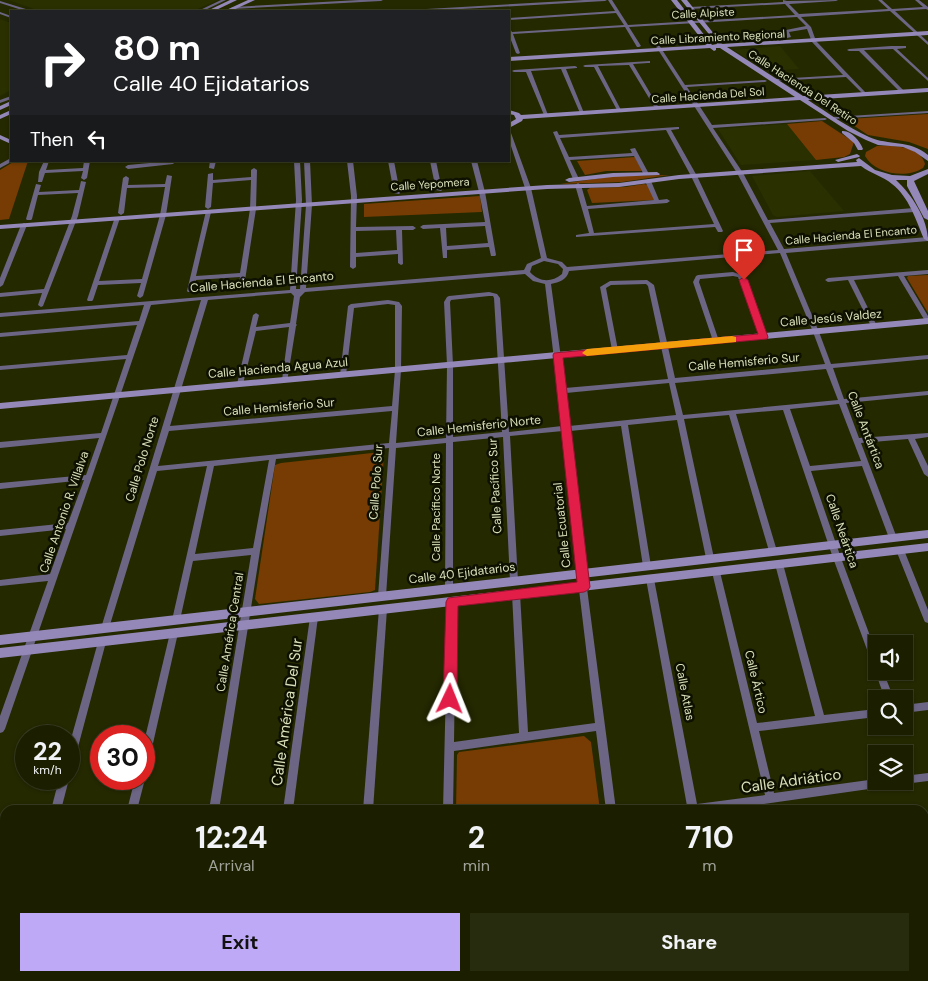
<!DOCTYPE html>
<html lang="en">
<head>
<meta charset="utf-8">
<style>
  body { margin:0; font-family:"DM Sans",sans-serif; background:#282c0f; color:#f1f3f6; height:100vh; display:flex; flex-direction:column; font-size:19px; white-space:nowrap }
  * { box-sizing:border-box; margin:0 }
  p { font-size:16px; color:#a0a299 }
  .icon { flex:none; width:28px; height:28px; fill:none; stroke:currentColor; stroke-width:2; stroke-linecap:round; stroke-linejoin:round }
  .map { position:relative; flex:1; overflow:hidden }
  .sheet { position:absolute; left:0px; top:805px; width:929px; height:176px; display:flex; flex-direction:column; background:#1b1f00; border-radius:15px 15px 0 0; box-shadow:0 1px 4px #0004,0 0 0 1px #393d22 }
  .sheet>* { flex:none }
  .banner { position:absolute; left:10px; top:10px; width:500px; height:152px; border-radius:0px; box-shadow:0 1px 4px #0004,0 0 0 1px #393d22; background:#202124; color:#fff; overflow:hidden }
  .fabs { position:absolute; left:868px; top:635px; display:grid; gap:10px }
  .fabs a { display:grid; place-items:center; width:45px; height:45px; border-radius:0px; background:#1b1f00; box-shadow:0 1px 4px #0004,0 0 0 1px #393d22; font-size:25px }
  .speed { position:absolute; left:15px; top:725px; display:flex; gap:10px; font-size:25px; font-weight:700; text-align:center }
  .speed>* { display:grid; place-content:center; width:65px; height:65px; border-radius:50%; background:#1b1f00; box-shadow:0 1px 4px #0004,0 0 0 1px #393d22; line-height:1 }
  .speed small { font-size:12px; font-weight:400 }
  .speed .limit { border:8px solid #d22; background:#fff; color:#111 }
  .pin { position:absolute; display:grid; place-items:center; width:42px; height:42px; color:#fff; margin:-51px -21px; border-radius:50% 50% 50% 0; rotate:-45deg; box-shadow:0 0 5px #0007 }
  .pin .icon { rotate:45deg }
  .me { position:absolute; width:55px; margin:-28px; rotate:2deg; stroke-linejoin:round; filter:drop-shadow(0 0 4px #0008) }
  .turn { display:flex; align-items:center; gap:18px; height:105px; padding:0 20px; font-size:22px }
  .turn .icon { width:65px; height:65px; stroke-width:2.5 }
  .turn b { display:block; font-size:35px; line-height:42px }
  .then { display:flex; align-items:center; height:48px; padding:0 20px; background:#0003; gap:10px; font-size:19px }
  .eta { display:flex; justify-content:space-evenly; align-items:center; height:85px; text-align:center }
  .eta b { font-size:30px; font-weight:700; line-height:35px }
  .cta { display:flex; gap:10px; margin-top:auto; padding:10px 20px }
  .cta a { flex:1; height:58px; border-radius:0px; background:#bda9f5; color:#111; font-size:20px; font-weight:700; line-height:58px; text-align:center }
  .cta a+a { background:#282c0f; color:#f1f3f6 }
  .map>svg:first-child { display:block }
  .built { fill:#2b3000 }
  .green { fill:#763c04 }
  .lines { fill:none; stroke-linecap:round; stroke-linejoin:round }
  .street { fill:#6c6583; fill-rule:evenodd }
  .secondary { fill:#9488b8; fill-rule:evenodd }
  .route { fill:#e11d48; stroke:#92132f }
  .slow { fill:#f59e0b }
  .labels { text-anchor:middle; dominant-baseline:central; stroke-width:5; stroke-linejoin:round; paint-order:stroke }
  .far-street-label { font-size:11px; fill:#d9e0b9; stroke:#0e1000 }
  .street-label { font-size:12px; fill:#d9e0b9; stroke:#0e1000 }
  .near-street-label { font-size:15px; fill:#d9e0b9; stroke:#0e1000 }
</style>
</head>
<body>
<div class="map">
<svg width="928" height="981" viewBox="0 0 928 981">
  <rect width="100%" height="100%" fill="#242900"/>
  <!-- built -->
  <g class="built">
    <polygon points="8,0 218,0 193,11 40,11"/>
    <polygon points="0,19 11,23 11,90 0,96"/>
    <polygon points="780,46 799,69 766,71 734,50"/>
    <polygon points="787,124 816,160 741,165 718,129"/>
    <polygon points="810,171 844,211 777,217 773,215 752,176"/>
  </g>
  <!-- green -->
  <g class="green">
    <polygon points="928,114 928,149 909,142 868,135 847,121 848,119"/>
    <polygon points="822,121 854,142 850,154 844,157 816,160 787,124"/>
    <path d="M877,146C893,145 920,146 925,164L923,168C907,179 875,174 865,156L866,152Z"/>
    <polygon points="635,157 642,171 606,171 585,175 577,161"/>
    <polygon points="15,161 28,161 9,219 0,220 0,170"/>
    <polygon points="669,175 622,182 560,184 615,176"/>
    <polygon points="644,184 648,185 655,200 592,203 587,190 590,188 625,187"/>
    <polygon points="480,196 482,212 364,217 364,204"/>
    <polygon points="928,275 928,313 907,278 908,276"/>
    <polygon points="381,452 384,454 375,590 370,592 259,604 255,599 275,465 281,463"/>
    <polygon points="584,736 591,742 600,810 456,810 457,755 459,752"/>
    <rect x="103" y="976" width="245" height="5"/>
    <polygon points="801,976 879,976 877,981 764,981"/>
  </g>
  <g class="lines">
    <!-- street -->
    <g class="street">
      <polygon points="221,0 226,0 203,11 198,11"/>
      <polygon points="359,0 383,0 381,1 233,9 231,8 233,7"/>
      <polygon points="584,0 607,0 605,1 426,11 407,11 409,10"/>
      <polygon points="608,0 612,0 628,25 795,15 785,4 689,9 688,8 690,7 783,2 783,0 787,1 838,0 836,1 789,4 799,14 888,9 878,0 882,0 892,9 923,7 915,0 919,0 928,7 928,10 926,9 895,11 928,42 928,45 890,11 801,17 811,27 816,41 867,94 867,95 865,96 846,77 773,81 773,79 775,79 843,75 812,42 807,29 789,32 791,37 787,38 786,30 806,26 797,17 629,27 641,46 639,47 637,47 625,27 513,34 520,53 518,54 516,53 509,35 509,29 510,29 512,32 624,25 616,13 509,20 509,18 615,11"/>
      <polygon points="0,1 29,10 30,11 25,11 0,3"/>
      <polygon points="0,12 11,16 11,18 0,14"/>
      <path d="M657,44L659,45L685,85L765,80L767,81L765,82L687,87L712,125L825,118L827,119L825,120L713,128L743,173L768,220L914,208L917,210L914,212L770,223L784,249L928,237V241L786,253L819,332L831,364L928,355V359L833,368L844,399L928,391V395L846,403L859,438L928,433V437L915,439L928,466V477L924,474L908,439L861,443L897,538L896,540H890L889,538L862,466L811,471L841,558L876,652V667L873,666L872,663L833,558L783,410L736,414L777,551L776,553H770L769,551L729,415L684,419L714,558L713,560H707L706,558L677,420L628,425L651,566L650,568H644L643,566L621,426L570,431L585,573L616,810H606L596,731L454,751L453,810H443L448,602L449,600L452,599L455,600L456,602L454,742L519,733L512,594L513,592L516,591L519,592L520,594L528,732L595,723L577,573L563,431L510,436L518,581L517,583L514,584L511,583L510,581L503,437L453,442V588L452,590L449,591L446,590L445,588L446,443L396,448L386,596L385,598L382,599L379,598L378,596L389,448L276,459L260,551L219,810H209L251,555L193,561L180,620L179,622L176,623L173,622L172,620L207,466L157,471L109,628L108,630L105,632L102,630L101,628L201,300L151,305L120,396L5,729L3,732L0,733V716L48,581L0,586V580L50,574L66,529L0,536V530L68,523L84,480L0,489V483L86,475L99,438L0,448V442L101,433L126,359L0,370V366L127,355L137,325L0,337V333L139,321L144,305L0,317V313L290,290L296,200L294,161H300L302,200L296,289H300L306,205L304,161H310L312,205L306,288L524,270L527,264L541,258L525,188L509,140V132L511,133L531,188L547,258L562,262L567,267L778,250L737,173L655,45ZM780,253L813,332L825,364L675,378L654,285L647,280L610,281L600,287L612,350L615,352L618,350L606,288L611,285L646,284L648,286L668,379L565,388L551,284C559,282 567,280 569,271ZM544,261L558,264L563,269L562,274C551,283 539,282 530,272L532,266ZM525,274L533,281L545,284L562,426L509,432L500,298L497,294L489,292L449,296L447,297L444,302L447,365L446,438L396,443L401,370L402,306L399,302L388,300L351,304L348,306L340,375L343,377L346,375L354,308L388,304L395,305V370L392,406L170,426L208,300L291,293L294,296L290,323L256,327L259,315L256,313L253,315L237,384L240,386L243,384L256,331L289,327L282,380L283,382H287L296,326L297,325L296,324L300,297L305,292ZM489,296H493L494,298L502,432L453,437V365L450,302L451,300ZM826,369L838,400L683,415L675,383ZM669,383L676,415L569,426L566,393ZM839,404L861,461L810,466L790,409ZM392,411L389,443L158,466L169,431ZM269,460L253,548L195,554L214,466Z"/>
      <polygon points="891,46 906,46 906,48 897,49 928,78 928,81 893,49 864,50 905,92 901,93 859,51 849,51 847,50 849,49"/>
      <polygon points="650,61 650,63 648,63 633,64 659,108 657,109 655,108 629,65 598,66 621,110 619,111 617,110 594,67 585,67 583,66 585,65"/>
      <polygon points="575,66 577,67 577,68 566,69 584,113 582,114 580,113 561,69 531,71 548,115 546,116 544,115 526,72 514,72 512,71 514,70"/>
      <polygon points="11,96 11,99 0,103 0,100"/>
      <polygon points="928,111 928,113 833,119 831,118 833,117"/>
      <polygon points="677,127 679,127 679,129 671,130 697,176 723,231 722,232 718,232 715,227 576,237 576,235 589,233 575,185 578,183 581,185 587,206 654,200 645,181 648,179 651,181 659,200 667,199 670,201 667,203 588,209 594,233 714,224 691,176 666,130 560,138 569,157 632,153 630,149 635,148 649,174 644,175 634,156 570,160 579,179 576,181 573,179 553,132 557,131 559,135"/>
      <polygon points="11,158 11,161 13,161 0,168 0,164"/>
      <polygon points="44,161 49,161 46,170 83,168 84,161 90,161 87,178 84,180 81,178 83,171 45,173 42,182 38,182 39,172"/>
      <polygon points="171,161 174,163 173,164 128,169 125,167 128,165"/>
      <polygon points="210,161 216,161 214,169 209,168"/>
      <path d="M347,161H353L357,196L356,227L413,226L416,228L413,230H402L403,264L401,265L398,263V254L356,257V267L353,269L350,267L351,196ZM396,230L397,250L356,253V231Z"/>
      <polygon points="388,161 394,161 400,193 399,194 394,193"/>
      <polygon points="430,161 436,161 442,190 441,191 436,190"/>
      <path d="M471,161H477L485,192L496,255L495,256H491L489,247L447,250V258H443L440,228L423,229L420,227L423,225L485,222L479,192ZM485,226L488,243L447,246L446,228Z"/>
      <polygon points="254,168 257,170 256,209 244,287 241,289 238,287 240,277 196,280 193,291 192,292 188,292 187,291 206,211 208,210 211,212 196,276 240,273 250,209 251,180 213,183 211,207 208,209 205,207 208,174 213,173 213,180 251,177 251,170"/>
      <polygon points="167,175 172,176 166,215 143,296 140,298 137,296 141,283 98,285 93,300 92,301 88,301 87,300 115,217 119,217 120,218 99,281 142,279 160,215 165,187 127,188 124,213 121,215 118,213 123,178 126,176 129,178 128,185 165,184"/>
      <polygon points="81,181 86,182 78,216 43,306 41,307 38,305 42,293 0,297 0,293 44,289 72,216 78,193 38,195 32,219 31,220 27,220 26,219 36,184 41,185 39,192 79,190"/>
      <polygon points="24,223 27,225 3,285 0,287 0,278 21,225"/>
      <polygon points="928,270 928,274 904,276 928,316 928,323 925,321 898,276 854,280 877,326 874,328 871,326 848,280 828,282 825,280 828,278"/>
      <polygon points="733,272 744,276 766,337 765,338 763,339 760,337 738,277 733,276 700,279 699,282 719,341 716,343 713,341 693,282 696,276 698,275"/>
      <polygon points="900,547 903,548 904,550 928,610 928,623 925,622 924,620 896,550 897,548"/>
      <polygon points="779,561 782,562 783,564 824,715 876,709 876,717 759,731 774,793 876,779 876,781 904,781 904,776 928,773 928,781 904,784 901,783 897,785 722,810 684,810 686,807 687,806 646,579 647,577 650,576 653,577 654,579 697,804 765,795 712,572 713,570 719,570 720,572 757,723 815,716 775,564 776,562"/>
      <polygon points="383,606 386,607 387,609 373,810 363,810 379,609 380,607"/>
      <polygon points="314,614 317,615 318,617 293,810 283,810 310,617 311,615"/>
      <polygon points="174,629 177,630 178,633 149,761 147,764 144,765 144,742 170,633 171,630"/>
      <polygon points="102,638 105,639 106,642 74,762 72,765 69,766 69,746 98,642 99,639"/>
      <polygon points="876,668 876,671 883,671 894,699 885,699 875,671"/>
      <polygon points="928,702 928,710 904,713 904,705"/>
      <polygon points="144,777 145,779 137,810 127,810 135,779 144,779"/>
      <polygon points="59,779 69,779 61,810 51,810"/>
      <polygon points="5,975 5,976 15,976 15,981 3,981"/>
      <polygon points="87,976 98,976 98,981 86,981"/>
      <polygon points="353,976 363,976 364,981 352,981"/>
      <polygon points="442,976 452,976 453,981 441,981"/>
      <polygon points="528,976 539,976 540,981 528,981"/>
      <polygon points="625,976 636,976 637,981 625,981"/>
      <polygon points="715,976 726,976 727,981 715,981"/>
    </g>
    <!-- secondary -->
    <g class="secondary">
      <polygon points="230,0 237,0 214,11 207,11"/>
      <polygon points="248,0 255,0 231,11 224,11"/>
      <path d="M671,0H677L712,45L717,44L681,0H687L722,44L928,31V35L727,47L803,96L928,88V92L808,100C828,113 847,127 869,137C889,146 909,139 928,155V161L915,152L903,147L878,145L866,140L848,131L800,100L523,119L522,121L509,128V123L516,119L514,115L509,114V110L519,113L521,115L795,97L720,48H716V50L714,51L710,48L509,61V57L706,45Z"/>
      <polygon points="11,101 11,105 0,110 0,106"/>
      <polygon points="11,110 11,114 0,119 0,115"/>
      <path d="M842,131C851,130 860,141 863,149L862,150H858L854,143L842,133Z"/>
      <polygon points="0,135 11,140 11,144 0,139"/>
      <polygon points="857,154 860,156 859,157 838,162 835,160"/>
      <path d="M859,158L875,170L892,175L910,176L928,169V174L914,181L928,211V220L924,218L907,186V180H896C912,195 928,219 928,241L924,239C916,220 909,197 892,184C883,176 871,174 861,166L679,179L619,187L547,189L0,229V225L547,185L619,183L679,175L857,162L856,160Z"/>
      <polygon points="657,172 660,174 659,175 613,177 569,182 565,180 569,178 613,173"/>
      <polygon points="928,318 928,324 0,409 0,403"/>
      <polygon points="928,530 928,538 0,645 0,635"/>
      <polygon points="928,543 928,551 0,658 0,648"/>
    </g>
  </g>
  <!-- route -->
  <polygon class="route" points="744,277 748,280 768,337 767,339 563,358 590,587 588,590 584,592 458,606 457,699 455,703 450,705 445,703 443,699 446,602 448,598 577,582 553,355 554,353 758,334 739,280"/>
  <!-- slow -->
  <polygon class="slow" points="732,336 736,337 736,342 587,356 582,353 587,349"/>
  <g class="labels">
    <!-- far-street labels -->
    <g class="far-street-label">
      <text transform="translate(703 13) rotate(-3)">Calle Alpiste</text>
      <text transform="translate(718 37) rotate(-3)">Calle Libramiento Regional</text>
      <text transform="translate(803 87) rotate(33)">Calle Hacienda Del Retiro</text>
      <text transform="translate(708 95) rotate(-4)">Calle Hacienda Del Sol</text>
      <text transform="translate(430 184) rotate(-4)">Calle Yepomera</text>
      <text transform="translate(851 235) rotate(-5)">Calle Hacienda El Encanto</text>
    </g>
    <!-- street labels -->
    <g class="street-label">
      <text transform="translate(262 282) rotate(-5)">Calle Hacienda El Encanto</text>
      <text transform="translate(831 318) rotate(-5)">Calle Jesús Valdez</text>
      <text transform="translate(744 362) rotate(-5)">Calle Hemisferio Sur</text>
      <text transform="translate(278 368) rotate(-5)">Calle Hacienda Agua Azul</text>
      <text transform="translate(279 407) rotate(-5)">Calle Hemisferio Sur</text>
      <text transform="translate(479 426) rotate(-6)">Calle Hemisferio Norte</text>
      <text transform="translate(866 430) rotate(69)">Calle Antártica</text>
      <text transform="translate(142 459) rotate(-73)">Calle Polo Norte</text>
      <text transform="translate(376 482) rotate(-86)">Calle Polo Sur</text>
      <text transform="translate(495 486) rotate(-93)">Calle Pacífico Sur</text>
      <text transform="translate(436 507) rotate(-90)">Calle Pacífico Norte</text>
      <text transform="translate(64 512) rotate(-71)">Calle Antonio R. Villalva</text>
      <text transform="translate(562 525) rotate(-96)">Calle Ecuatorial</text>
      <text transform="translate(842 531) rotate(71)">Calle Neártica</text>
      <text transform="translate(462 573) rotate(-7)">Calle 40 Ejidatarios</text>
      <text transform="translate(230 632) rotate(-81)">Calle América Central</text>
      <text transform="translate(756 682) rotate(77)">Calle Ártico</text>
      <text transform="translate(685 692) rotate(79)">Calle Atlas</text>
    </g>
    <!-- near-street labels -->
    <g class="near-street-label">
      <text transform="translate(287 712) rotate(-82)">Calle América Del Sur</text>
      <text transform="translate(791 781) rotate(-8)">Calle Adriático</text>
    </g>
  </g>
</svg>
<div class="fabs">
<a><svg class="icon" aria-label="sound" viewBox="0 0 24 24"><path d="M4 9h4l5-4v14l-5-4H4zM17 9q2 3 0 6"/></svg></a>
<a><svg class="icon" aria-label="search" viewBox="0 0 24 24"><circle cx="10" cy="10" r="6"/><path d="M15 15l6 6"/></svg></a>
<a><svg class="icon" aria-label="layers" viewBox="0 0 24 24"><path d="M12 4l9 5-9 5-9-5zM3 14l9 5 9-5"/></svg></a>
</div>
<div class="speed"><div>22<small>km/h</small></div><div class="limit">30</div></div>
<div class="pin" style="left:744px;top:280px;background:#d93025"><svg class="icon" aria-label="arrive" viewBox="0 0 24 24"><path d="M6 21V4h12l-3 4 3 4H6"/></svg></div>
<svg class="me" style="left:450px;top:699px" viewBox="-20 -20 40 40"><path d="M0-17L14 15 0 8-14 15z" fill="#e11d48" stroke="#fff" stroke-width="4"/></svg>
<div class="banner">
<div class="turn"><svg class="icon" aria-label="right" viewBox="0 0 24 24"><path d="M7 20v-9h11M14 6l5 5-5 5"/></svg><div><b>80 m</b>Calle 40 Ejidatarios</div></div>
<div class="then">Then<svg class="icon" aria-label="left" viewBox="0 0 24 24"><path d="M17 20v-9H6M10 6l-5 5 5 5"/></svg></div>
</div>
<section class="sheet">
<div class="eta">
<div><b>12:24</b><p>Arrival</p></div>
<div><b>2</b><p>min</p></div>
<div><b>710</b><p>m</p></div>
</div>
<div class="cta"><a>Exit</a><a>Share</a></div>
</section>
</div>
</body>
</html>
